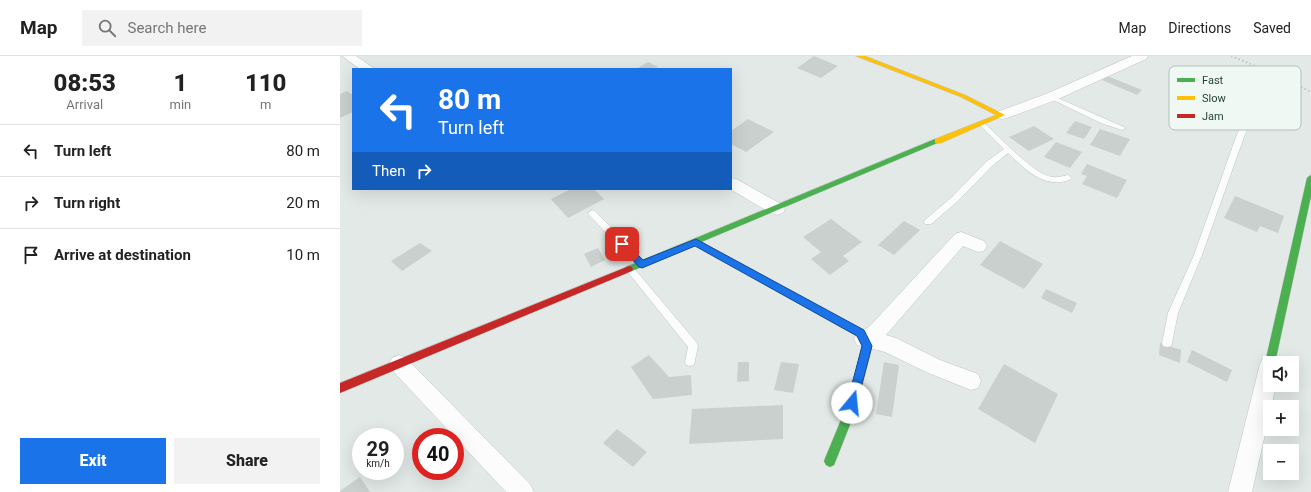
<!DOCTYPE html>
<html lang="en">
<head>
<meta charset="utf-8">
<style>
  body { margin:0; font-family:Roboto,sans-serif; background:#f2f2f2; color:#222; height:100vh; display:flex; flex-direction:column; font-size:15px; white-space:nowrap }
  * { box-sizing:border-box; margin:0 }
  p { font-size:13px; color:#767676 }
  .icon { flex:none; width:22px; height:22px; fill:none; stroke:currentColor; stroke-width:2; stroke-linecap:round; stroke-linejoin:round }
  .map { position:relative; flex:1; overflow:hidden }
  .drawer { display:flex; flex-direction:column; background:#fff; width:340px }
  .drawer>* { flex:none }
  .banner { position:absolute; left:12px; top:12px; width:380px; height:122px; border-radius:0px; box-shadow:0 4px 16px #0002; background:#1a73e8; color:#fff; overflow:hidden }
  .fabs { position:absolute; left:923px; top:300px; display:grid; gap:8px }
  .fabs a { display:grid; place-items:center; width:36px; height:36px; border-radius:0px; background:#fff; box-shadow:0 4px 16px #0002; font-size:20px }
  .speed { position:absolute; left:12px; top:372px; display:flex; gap:8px; font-size:20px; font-weight:700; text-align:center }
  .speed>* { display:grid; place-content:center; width:52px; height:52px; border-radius:50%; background:#fff; box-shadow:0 4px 16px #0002; line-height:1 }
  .speed small { font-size:10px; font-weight:400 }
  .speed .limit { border:6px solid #d22; background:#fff; color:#111 }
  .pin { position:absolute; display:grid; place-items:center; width:34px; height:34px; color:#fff; margin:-17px; border-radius:8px; box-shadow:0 2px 6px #0006 }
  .me { position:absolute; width:44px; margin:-22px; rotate:17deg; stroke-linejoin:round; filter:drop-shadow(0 0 3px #0008) }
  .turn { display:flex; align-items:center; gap:14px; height:84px; padding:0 20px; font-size:18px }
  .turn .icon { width:52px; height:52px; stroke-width:2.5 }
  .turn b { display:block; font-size:28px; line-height:34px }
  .then { display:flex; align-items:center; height:38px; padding:0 20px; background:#0003; gap:8px; font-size:15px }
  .eta { display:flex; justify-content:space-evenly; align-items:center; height:68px; text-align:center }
  .eta b { font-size:24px; font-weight:800; line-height:28px }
  .primary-button { display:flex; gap:8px; margin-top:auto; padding:8px 20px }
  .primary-button a { flex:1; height:46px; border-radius:0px; background:#1a73e8; color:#fff; font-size:16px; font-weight:800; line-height:46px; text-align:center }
  .primary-button a+a { background:#f2f2f2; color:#222 }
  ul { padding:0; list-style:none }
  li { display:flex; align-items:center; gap:12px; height:52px; padding:0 20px; border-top:1px solid #e0e0e0 }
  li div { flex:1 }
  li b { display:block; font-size:15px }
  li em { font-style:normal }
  header { display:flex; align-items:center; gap:24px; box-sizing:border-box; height:56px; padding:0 20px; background:#fff; border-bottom:1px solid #e0e0e0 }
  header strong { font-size:19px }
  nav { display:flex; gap:22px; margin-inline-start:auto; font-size:14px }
  .search { width:280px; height:36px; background:#f2f2f2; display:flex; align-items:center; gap:10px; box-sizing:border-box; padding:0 14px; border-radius:0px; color:#767676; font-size:15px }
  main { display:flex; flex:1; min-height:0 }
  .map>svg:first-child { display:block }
  .building { fill:#c9d0cd }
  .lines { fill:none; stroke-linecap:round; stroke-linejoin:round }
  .lane-casing { stroke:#bfc6c3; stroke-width:1 }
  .street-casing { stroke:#bfc6c3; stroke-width:1 }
  .fast-casing { stroke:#bec7c4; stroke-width:1 }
  .slow-casing { stroke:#bec7c4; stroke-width:1 }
  .jam-casing { stroke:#bec7c4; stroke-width:1 }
  .path { stroke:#bfc9c6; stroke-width:2; stroke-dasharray:1.5 2.5; stroke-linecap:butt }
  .lane { fill:#fbfcfb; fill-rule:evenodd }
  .street { fill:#fbfcfb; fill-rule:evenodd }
  .fast { fill:#4caf50; fill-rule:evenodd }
  .slow { fill:#ffc107; fill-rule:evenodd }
  .jam { fill:#c62828; fill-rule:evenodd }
  .route { fill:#1a73e8; stroke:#114b97 }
  .key { fill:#f0f8f4; stroke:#b1c0bb; stroke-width:1 }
  .key-label { font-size:11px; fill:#1f3d36 }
</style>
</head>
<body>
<header>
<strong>Map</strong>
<div class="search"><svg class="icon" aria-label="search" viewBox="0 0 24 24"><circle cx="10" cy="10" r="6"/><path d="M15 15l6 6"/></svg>Search here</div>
<nav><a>Map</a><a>Directions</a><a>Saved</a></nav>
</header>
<main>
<section class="drawer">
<div class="eta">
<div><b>08:53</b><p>Arrival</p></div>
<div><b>1</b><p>min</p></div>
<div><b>110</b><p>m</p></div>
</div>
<ul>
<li><svg class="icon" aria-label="left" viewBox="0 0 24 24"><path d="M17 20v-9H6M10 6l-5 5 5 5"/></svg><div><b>Turn left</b></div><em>80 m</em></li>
<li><svg class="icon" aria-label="right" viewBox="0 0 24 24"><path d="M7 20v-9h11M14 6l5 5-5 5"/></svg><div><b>Turn right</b></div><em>20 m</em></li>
<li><svg class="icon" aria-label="arrive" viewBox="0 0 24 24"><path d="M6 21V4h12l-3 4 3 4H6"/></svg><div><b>Arrive at destination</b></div><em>10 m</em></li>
</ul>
<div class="primary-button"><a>Exit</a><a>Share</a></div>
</section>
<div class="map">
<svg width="971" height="436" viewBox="0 0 971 436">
  <rect width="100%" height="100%" fill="#e2e9e6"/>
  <!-- building -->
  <g class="building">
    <polygon points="474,0 498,10 481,22 457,12"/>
    <polygon points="308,6 318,11 315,13 296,13"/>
    <polygon points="767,20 802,34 797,39 762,24"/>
    <polygon points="7,35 11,38 13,37 13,56 0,62 0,38"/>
    <polygon points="408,63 434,76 406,96 391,88 391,75"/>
    <polygon points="735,65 752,71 744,83 726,77"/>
    <polygon points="694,70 714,83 689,95 669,81"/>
    <polygon points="760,73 790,83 780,100 750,89"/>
    <polygon points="716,86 742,96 730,112 704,101"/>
    <polygon points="747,108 787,124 777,142 742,128 747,120 741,118"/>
    <polygon points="231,133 254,133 264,143 228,162 211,143"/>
    <polygon points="895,140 944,160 938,177 920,170 917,176 884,162"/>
    <polygon points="491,163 522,186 503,200 509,205 490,219 471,203 481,196 463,181"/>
    <polygon points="564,165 580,174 554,199 538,189"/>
    <polygon points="660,185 703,208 684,233 640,209"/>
    <polygon points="80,187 92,195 62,215 51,205"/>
    <polygon points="258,192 265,204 251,211 244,198"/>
    <polygon points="706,233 737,247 732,257 701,242"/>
    <polygon points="820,287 841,294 840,307 819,299"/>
    <polygon points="852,294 892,314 887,326 847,306"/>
    <polygon points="309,299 329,321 351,319 352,339 313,343 291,311"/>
    <polygon points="398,306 409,306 409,325 397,326"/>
    <polygon points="441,306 459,308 453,337 434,334"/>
    <polygon points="544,306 559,309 552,361 536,358"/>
    <polygon points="664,308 718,338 695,387 638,353"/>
    <polygon points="443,349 443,383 349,388 352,353"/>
    <polygon points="277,373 307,396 293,411 263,387"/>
    <polygon points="20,421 30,436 0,436 0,435"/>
  </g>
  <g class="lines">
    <defs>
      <g id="lane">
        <polygon points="929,15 934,16 927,27 904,81 862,199 838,257 832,287 831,290 827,291 823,290 822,287 828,257 854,199 896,81 921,27"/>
        <polygon points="711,39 786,72 782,74 761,67 709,42 709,40"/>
        <path d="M642,66L644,67C659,80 694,119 712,121C717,122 723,120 728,119L732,122C729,125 725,125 721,126C699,129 682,110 668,97L652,110L618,145L591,168H585L584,166L585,164L612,141L646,106L664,93L640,69V67Z"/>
        <polygon points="252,154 255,155 305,206 306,208 305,210 299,210 249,159 248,157"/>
        <polygon points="290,210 293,211 357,287 358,290 354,309 350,310 346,309 345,306 348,291 287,215 286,213 287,211"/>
      </g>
      <g id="street">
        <polygon points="2,0 16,0 35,13 20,13"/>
        <polygon points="792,0 808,0 806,3 716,44 667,62 662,63 657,62 655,59 657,56 706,38"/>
        <polygon points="391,122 396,123 443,149 445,153 443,157 437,159 431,157 390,133 391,133"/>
        <polygon points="621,176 644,185 647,190 644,195 638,196 623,190 546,279 556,282 600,304 638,318 641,325 638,332 631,334 586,316 545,296 517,289 514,283 517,277 529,271 615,178"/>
        <polygon points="59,299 66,302 190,428 194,436 166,436 52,314 49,308 52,302"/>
        <polygon points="930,299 937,302 940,307 930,307 930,329 936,329 912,436 888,436 920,308 923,302"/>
      </g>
      <g id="fast">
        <polygon points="595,83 601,83 602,85 292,215 286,215 285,213 286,211"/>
        <polygon points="971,119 971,140 935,307 930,307 930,311 926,310 925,307 967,122"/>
        <polygon points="512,346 516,347 517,351 494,409 490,411 486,409 484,405 508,347"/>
      </g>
      <g id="slow">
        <polygon points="516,0 525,0 625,39 665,59 601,87 595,87 595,83 656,59 621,41"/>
        <polygon points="356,183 523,274 532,290 516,355 512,356 508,355 507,351 522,290 517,280 353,188 352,186"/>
      </g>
      <polygon id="jam" points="289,210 292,211 293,213 292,215 0,337 0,327"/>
    </defs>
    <!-- lane casing -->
    <use href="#lane" class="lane-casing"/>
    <!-- street casing -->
    <use href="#street" class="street-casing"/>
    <!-- fast casing -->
    <use href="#fast" class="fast-casing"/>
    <!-- slow casing -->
    <use href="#slow" class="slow-casing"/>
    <!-- jam casing -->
    <use href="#jam" class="jam-casing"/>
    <!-- path -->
    <g class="path">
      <polyline points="891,0 918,11"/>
      <polyline points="943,22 971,36"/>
    </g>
    <!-- lane -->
    <use href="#lane" class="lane"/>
    <!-- street -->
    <use href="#street" class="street"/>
    <!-- fast -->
    <use href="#fast" class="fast"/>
    <!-- slow -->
    <use href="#slow" class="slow"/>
    <!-- jam -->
    <use href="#jam" class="jam"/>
  </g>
  <!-- route -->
  <polygon class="route" points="356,183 524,274 532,290 516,351 512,352 508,351 507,347 522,290 517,280 355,190 302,212 299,211 278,188 279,186 285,186 303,204"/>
  <!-- legend -->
  <rect x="829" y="10" width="132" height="64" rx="6" class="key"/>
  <rect x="837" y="22" width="18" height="4" fill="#4caf50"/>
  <rect x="837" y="40" width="18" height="4" fill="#ffc107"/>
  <rect x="837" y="58" width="18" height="4" fill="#c62828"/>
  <g class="key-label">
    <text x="862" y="28">Fast</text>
    <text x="862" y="46">Slow</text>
    <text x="862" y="64">Jam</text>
  </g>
</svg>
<div class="fabs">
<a><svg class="icon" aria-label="sound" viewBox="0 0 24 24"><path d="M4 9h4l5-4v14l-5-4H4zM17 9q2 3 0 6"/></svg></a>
<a>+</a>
<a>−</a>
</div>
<div class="speed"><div>29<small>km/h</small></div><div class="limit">40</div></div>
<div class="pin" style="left:282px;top:188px;background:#d93025"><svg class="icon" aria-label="arrive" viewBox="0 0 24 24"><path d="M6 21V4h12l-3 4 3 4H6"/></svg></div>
<svg class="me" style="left:512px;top:347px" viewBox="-20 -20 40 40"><circle r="19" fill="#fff"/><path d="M0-13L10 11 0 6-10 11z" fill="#1a73e8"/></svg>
<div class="banner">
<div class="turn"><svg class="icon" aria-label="left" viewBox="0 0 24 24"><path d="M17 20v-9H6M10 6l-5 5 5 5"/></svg><div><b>80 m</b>Turn left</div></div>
<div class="then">Then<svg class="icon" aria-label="right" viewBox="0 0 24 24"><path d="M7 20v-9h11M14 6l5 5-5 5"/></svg></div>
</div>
</div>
</main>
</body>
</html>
